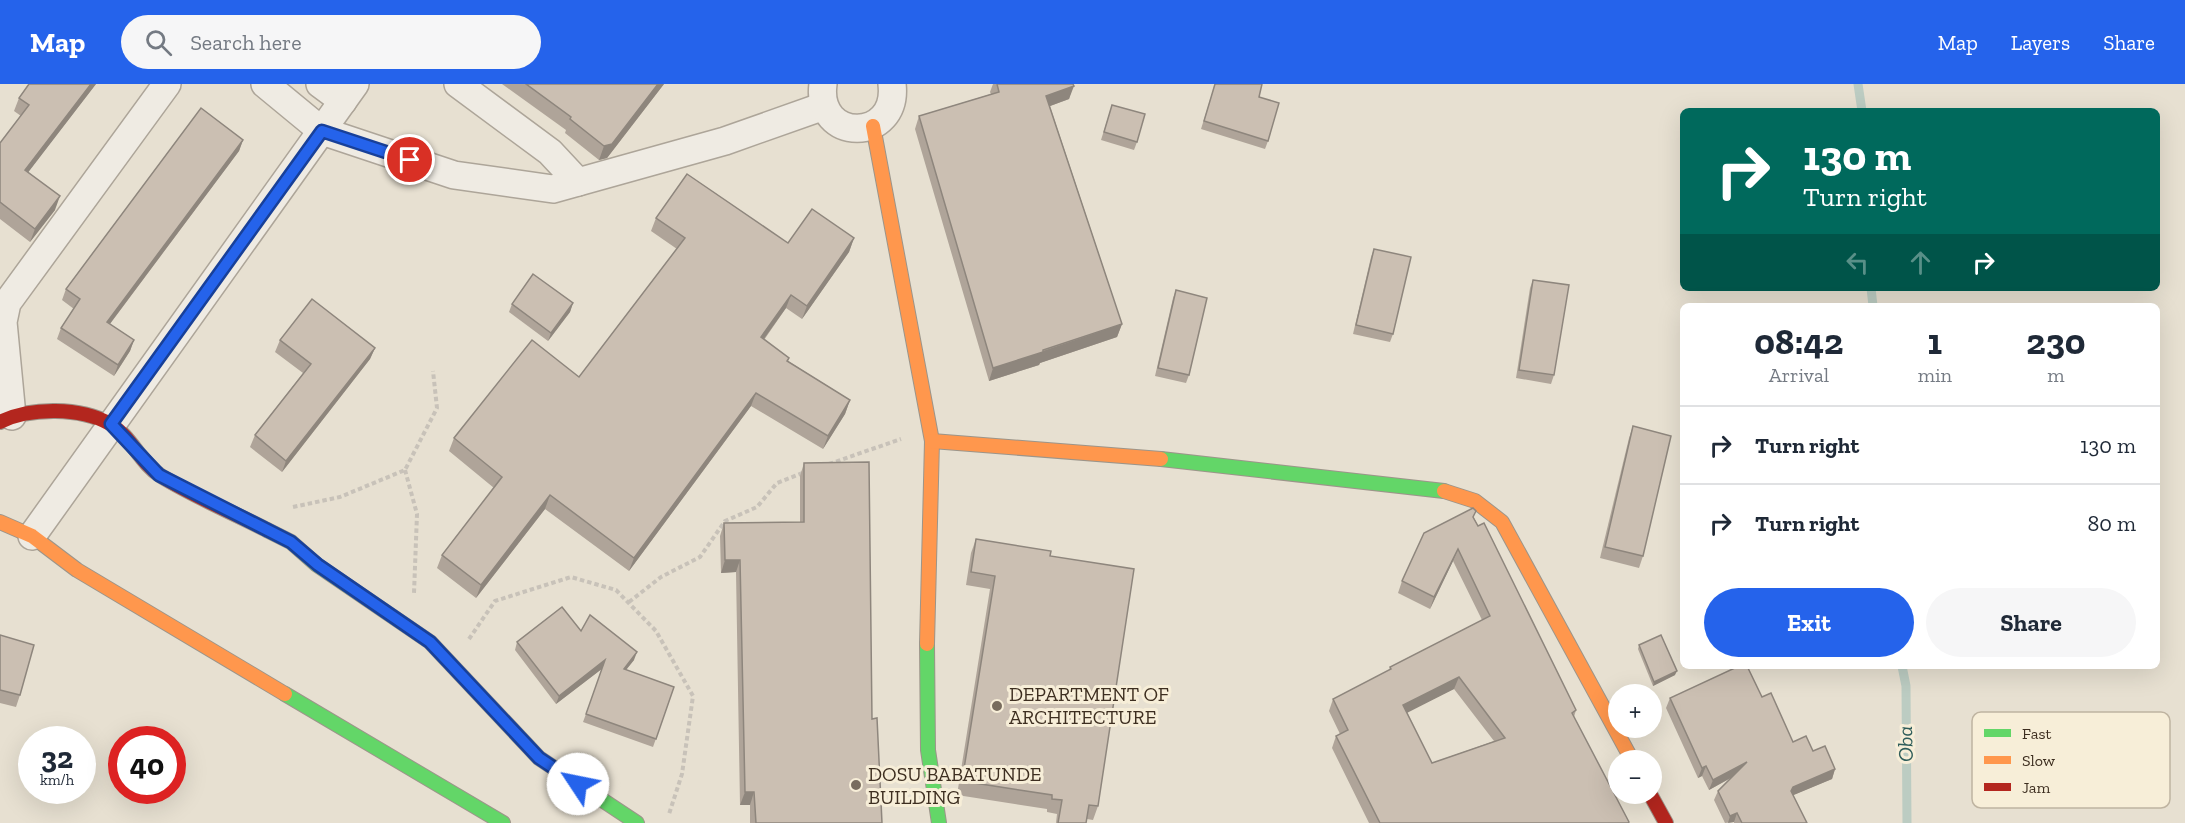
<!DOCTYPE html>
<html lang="en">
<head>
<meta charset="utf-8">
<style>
  body { margin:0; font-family:"Zilla Slab",serif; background:#f6f6f7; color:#1f2937; height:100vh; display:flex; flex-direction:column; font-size:22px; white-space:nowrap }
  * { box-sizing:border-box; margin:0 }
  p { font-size:20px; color:#747a83 }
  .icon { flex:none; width:33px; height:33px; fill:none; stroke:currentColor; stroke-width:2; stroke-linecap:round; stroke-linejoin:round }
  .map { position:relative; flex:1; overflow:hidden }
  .sheet { position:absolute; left:1680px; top:219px; width:480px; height:366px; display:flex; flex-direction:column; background:#fff; border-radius:9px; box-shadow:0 6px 24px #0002 }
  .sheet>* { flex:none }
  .banner { position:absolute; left:1680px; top:24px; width:480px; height:183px; border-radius:9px; box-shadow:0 6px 24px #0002; background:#00695c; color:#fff; overflow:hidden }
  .controls { position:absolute; left:1608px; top:600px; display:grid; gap:12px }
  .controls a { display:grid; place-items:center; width:54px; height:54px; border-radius:50%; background:#fff; box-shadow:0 6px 24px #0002; font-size:30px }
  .speed { position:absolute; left:18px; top:642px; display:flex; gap:12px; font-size:30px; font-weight:700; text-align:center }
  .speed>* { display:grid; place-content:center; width:78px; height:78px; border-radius:50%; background:#fff; box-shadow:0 6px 24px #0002; line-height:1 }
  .speed small { font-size:15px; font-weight:400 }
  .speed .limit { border:9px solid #d22; background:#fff; color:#111 }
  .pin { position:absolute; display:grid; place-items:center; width:51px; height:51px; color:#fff; margin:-26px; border:3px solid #fff; border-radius:50%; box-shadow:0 2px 6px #0007 }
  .me { position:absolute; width:66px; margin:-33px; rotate:304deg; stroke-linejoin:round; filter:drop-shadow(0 0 4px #0008) }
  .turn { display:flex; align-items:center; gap:21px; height:126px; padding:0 24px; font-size:27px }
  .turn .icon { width:78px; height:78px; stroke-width:2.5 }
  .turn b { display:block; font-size:42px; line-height:51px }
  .lanes { display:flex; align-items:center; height:57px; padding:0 24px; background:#0003; justify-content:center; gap:30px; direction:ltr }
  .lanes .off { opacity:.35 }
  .eta { display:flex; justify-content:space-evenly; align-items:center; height:102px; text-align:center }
  .eta b { font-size:36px; font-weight:700; line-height:42px }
  .action { display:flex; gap:12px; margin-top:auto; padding:12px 24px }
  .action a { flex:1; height:69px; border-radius:36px; background:#2563eb; color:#fff; font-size:24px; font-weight:700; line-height:69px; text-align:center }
  .action a+a { background:#f6f6f7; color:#1f2937 }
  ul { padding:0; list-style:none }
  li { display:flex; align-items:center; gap:18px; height:78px; padding:0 24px; border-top:2px solid #e0e1e3 }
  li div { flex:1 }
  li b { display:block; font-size:22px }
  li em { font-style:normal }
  header { display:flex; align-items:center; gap:36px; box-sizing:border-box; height:84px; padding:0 30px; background:#2563eb; color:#fff }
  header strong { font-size:28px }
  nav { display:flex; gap:33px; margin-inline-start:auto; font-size:21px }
  .search { width:420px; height:54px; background:#f6f6f7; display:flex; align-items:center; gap:15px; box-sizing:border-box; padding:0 21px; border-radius:33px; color:#747a83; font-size:22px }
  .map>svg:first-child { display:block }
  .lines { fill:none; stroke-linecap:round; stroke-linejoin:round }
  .stream { stroke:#bcccc2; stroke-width:9 }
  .street-casing { stroke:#ada599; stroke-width:30 }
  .fast-casing { stroke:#9c958a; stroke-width:16 }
  .slow-casing { stroke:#9c958a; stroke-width:16 }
  .jam-casing { stroke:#9c958a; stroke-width:16 }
  .path { stroke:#c8c2b9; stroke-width:4; stroke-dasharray:4.5 3; stroke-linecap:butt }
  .street { stroke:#efebe3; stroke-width:27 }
  .fast { stroke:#63d668; stroke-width:14 }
  .slow { stroke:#ff974d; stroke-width:14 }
  .jam { stroke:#b3261e; stroke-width:14 }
  .wall { fill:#afa499; fill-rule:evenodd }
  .shaded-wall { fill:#8e867d }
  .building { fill:#cbbfb2; stroke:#8e867d; stroke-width:1.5; fill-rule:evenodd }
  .route-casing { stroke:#184099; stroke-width:15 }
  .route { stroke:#2563eb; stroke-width:10 }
  .poi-dot { fill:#786c5e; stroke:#f7eed8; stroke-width:2 }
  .labels { text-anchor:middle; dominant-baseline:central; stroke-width:6; stroke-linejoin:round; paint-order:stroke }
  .poi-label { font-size:20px; fill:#3d2e20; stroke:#f7eed8; text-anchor:start }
  .water-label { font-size:21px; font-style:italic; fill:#2f5d5a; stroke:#f7eed8 }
  .key { fill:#f7eed8; stroke:#bfb4a1; stroke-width:1.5 }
  .key-label { font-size:16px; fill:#3d2e20 }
</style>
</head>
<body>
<header>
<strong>Map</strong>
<div class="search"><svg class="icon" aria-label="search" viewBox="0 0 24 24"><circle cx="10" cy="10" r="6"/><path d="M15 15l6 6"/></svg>Search here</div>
<nav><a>Map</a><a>Layers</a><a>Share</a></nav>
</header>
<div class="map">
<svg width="2185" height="739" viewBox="0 0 2185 739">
  <rect width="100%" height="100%" fill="#e7e0d1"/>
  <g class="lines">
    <!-- stream -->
    <g class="stream">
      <polyline points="1858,0 1862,27"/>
      <polyline points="1871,204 1873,222"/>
      <polyline points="1902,582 1906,602 1907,739"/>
    </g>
    <defs>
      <g id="street">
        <polyline points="265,0 322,47 454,91 553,105 725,57 824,22"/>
        <polyline points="320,0 343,17"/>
        <polyline points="458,0 550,68 578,98"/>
        <path d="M823,0C815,59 899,59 892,0"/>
        <polyline points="12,332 3,238 7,219 167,0"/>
        <polyline points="32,452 355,0"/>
      </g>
      <g id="fast">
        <polyline points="1161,375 1444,407"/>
        <polyline points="267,446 291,458 317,481 430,558 539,674 637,739"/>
        <polyline points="927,560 928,666 939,739"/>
        <polyline points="285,610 503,739"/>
      </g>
      <g id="slow">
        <polyline points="873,42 932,357 927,560"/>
        <polyline points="932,357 1161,375"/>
        <polyline points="1444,407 1475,417 1502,438 1632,676"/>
        <polyline points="0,438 32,452 77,486 285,610"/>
      </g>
      <g id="jam">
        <path d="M0,338C30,323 81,323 110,340C131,352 141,380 161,392C195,413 232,428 267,446"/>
        <polyline points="1650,710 1666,739"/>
      </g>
    </defs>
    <!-- street casing -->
    <use href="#street" class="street-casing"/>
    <!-- fast casing -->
    <use href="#fast" class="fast-casing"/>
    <!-- slow casing -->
    <use href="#slow" class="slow-casing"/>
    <!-- jam casing -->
    <use href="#jam" class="jam-casing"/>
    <!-- path -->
    <g class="path">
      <polyline points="829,380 901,355"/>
      <polyline points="405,386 417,430 414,509"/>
      <polyline points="293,423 340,413 405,386 437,324 433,287"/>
      <polyline points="629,518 661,493 700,473 725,437 757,423 777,399 805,388"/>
      <polyline points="469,555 495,517 571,493 616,506 656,547 693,612 682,690 669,730"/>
    </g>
    <!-- street -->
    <use href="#street" class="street"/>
    <!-- fast -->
    <use href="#fast" class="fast"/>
    <!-- slow -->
    <use href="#slow" class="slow"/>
    <!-- jam -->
    <use href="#jam" class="jam"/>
  </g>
  <!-- wall -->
  <g class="wall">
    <polygon points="29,0 96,0 28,88 55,126 30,158 0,135 0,59 21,32 14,27 19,14"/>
    <polygon points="502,0 664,0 607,74 599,76 565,49 566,46"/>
    <polygon points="993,0 1073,0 1069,15 1050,22 1122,240 1117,253 1040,279 1039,281 989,297 915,45 919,32 991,10 990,8"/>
    <polygon points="1215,0 1262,0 1259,13 1268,57 1265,65 1201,45"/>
    <polygon points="1112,21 1137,58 1134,66 1101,56"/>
    <polygon points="243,56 239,67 110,240 134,256 130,267 114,292 57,255 61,244 74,225 62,216 66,205"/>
    <polygon points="656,134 788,159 854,154 849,168 802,235 786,224 764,256 789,274 788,277 850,316 845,330 823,365 751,322 629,487 545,425 476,514 437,484 442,471 494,404 449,367 454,354 579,293 677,165 651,147"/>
    <polygon points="1374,165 1393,250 1390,258 1353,250 1371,173"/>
    <polygon points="1533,196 1554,291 1551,300 1516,294 1530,204"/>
    <polygon points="1176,206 1189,291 1186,299 1155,292 1173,214"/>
    <polygon points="573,219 570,228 548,257 509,228 512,220"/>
    <polygon points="280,256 375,264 370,275 282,388 250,363 255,351 303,289 275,268"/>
    <polygon points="1633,342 1643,472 1639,484 1600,474 1629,354"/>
    <polygon points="804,379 872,635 882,739 750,739 750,721 740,721 736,488 721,489 720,452 724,439 800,438 800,392"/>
    <path d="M1474,434L1576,626L1574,633L1629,739H1369L1332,664L1336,652L1340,650L1329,627L1333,615L1389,587L1390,583L1482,536L1453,477L1430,525L1398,509L1402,497ZM1454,605L1494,657L1432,679L1407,628Z"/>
    <polygon points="976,455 1050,472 1098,722 1093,736 1087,735 1086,739 1056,739 1057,730 1047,728 1047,725 957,711 990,505 966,501 971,469"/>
    <polygon points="581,547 634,576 626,586 674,603 653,663 583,638 603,584 556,620 515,566 517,558"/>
    <polygon points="0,551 20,611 16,623 0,619"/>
    <polygon points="1639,561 1675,591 1653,602 1638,565"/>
    <polygon points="1762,613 1793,658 1813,667 1835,685 1832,695 1793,711 1807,739 1734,739 1734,738 1725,739 1714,716 1718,707 1731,694 1709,706 1702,692 1698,694 1666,624 1670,614"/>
  </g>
  <!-- shaded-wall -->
  <g class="shaded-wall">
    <polygon points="91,0 96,0 20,99 25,86"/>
    <polygon points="658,0 664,0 607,74 599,76 604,62"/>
    <polygon points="1074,2 1069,15 1042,25 1046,12"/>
    <polygon points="243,56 239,67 103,249 107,238"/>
    <polygon points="60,112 55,126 30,158 35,145"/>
    <polygon points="854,154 849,168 802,235 807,222"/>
    <polygon points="791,211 786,224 756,266 761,253"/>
    <polygon points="573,219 570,228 548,257 551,249"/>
    <polygon points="1122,240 1117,253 1040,279 1039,281 989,297 993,284"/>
    <polygon points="134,256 130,267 114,292 118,281"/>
    <polygon points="375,264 370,275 282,388 286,377"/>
    <polygon points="756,309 751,322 629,487 634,474"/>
    <polygon points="850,316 845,330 823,365 828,352"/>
    <polygon points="550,411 545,425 476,514 481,501"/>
    <polygon points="1458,465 1453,477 1430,525 1434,513"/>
    <polygon points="725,476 740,476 736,488 721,489"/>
    <polygon points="637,568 634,576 621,592 624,585"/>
    <polygon points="605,576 603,584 556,620 559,612"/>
    <polygon points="1677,587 1675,591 1653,602 1654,598"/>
    <polygon points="1459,593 1454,605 1399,633 1403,621"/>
    <polygon points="1747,678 1743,687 1709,706 1713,696"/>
    <polygon points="1706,682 1702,692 1698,694 1702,684"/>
    <polygon points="1835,685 1832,695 1789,713 1793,703"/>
    <polygon points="745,708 754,708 750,721 740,721"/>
    <polygon points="1737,729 1734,738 1728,739 1730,732"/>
  </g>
  <!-- building -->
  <g class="building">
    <polygon points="29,0 91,0 25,86 60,112 35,145 0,118 0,59 29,21 19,14"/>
    <polygon points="526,0 658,0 612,60 604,62 570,35 571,33"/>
    <polygon points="997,0 1073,0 1074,2 1046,12 1122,240 1043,266 1043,268 993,284 919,32 999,8"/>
    <polygon points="1215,0 1262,0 1259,13 1279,19 1268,57 1204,37"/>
    <polygon points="1112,21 1145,30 1137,58 1104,48"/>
    <polygon points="201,24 243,56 107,238 134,256 118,281 61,244 80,215 66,205"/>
    <polygon points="687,90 788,159 812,125 854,154 807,222 791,211 761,253 789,274 787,277 850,316 828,352 756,309 634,474 550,411 481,501 442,471 502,393 454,354 532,256 579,293 685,154 656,134"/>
    <polygon points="1374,165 1411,173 1393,250 1356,241"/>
    <polygon points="533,190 573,219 551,249 512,220"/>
    <polygon points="1533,196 1569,201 1554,291 1519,286"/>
    <polygon points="1176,206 1207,214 1189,291 1158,284"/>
    <polygon points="312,215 375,264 286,377 255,351 311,280 280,256"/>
    <polygon points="1633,342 1671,352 1643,472 1605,463"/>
    <polygon points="869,378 872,635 877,634 882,739 756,739 754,708 745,708 740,476 725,476 724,439 804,438 804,379"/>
    <path d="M1473,424L1476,427L1473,433L1478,442L1484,439L1576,626L1572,629L1629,738L1628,739H1380L1336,652L1348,646L1333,615L1391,585L1390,583L1490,532L1458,465L1434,513L1402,497L1424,449ZM1459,593L1505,654L1432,679L1403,621Z"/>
    <polygon points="976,455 1051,467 1050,472 1134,485 1098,722 1089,721 1086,739 1058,739 1062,716 1052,715 1052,711 962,697 995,492 971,488"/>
    <polygon points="562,523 581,547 590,531 637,568 624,585 674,603 656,655 586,630 605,576 559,612 517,558"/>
    <polygon points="0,551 34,561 20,611 0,606"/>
    <polygon points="1661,551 1677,587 1654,598 1639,561"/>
    <polygon points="1739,582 1747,582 1762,613 1771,609 1793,658 1806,652 1813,667 1825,662 1835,685 1793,703 1791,707 1807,739 1742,739 1737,729 1730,732 1718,707 1747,678 1713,696 1706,682 1702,684 1670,614"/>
  </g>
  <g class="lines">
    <defs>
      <polyline id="route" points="410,76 322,47 111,340 159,391 291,458 318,481 430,558 539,674 578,700"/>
    </defs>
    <!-- route casing -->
    <use href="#route" class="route-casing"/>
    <!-- route -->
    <use href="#route" class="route"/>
  </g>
  <!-- markers -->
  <g class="poi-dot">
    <circle cx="997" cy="622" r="6"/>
    <circle cx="856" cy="701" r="6"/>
  </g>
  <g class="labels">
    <!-- poi labels -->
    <g class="poi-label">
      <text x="1009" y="610">DEPARTMENT OF<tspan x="1009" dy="23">ARCHITECTURE</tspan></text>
      <text x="868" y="690">DOSU BABATUNDE<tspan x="868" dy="23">BUILDING</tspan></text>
    </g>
    <!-- water labels -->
    <g class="water-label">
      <text transform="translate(1905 660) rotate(-92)">Oba</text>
    </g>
  </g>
  <!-- legend -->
  <rect x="1972" y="628" width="198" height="96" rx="9" class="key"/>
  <rect x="1984" y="645" width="27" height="8" fill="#63d668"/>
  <rect x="1984" y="672" width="27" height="8" fill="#ff974d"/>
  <rect x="1984" y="699" width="27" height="8" fill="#b3261e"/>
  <g class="key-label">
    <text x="2022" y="655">Fast</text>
    <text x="2022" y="682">Slow</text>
    <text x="2022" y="709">Jam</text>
  </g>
</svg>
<div class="controls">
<a>+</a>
<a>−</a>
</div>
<div class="speed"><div>32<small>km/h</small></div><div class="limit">40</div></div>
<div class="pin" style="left:410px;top:76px;background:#d93025"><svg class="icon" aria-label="arrive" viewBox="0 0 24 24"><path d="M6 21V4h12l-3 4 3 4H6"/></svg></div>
<svg class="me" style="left:578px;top:700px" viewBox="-20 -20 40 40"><circle r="19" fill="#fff"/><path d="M0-13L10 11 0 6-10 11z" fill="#2563eb"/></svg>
<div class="banner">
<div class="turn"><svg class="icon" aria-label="right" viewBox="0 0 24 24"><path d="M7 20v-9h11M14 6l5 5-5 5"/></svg><div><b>130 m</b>Turn right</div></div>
<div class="lanes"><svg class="icon off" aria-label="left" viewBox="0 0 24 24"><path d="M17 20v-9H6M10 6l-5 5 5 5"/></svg><svg class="icon off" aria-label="ahead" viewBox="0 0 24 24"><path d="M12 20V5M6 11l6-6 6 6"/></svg><svg class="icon" aria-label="right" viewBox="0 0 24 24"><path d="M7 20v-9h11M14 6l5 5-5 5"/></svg></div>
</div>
<section class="sheet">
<div class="eta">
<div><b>08:42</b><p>Arrival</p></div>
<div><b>1</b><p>min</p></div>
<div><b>230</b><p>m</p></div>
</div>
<ul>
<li><svg class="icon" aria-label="right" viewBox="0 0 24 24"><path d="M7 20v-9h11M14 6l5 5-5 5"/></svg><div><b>Turn right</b></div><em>130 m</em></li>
<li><svg class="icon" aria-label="right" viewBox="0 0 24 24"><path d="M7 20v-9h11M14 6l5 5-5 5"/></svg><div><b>Turn right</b></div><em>80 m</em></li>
</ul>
<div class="action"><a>Exit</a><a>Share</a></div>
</section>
</div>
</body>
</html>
